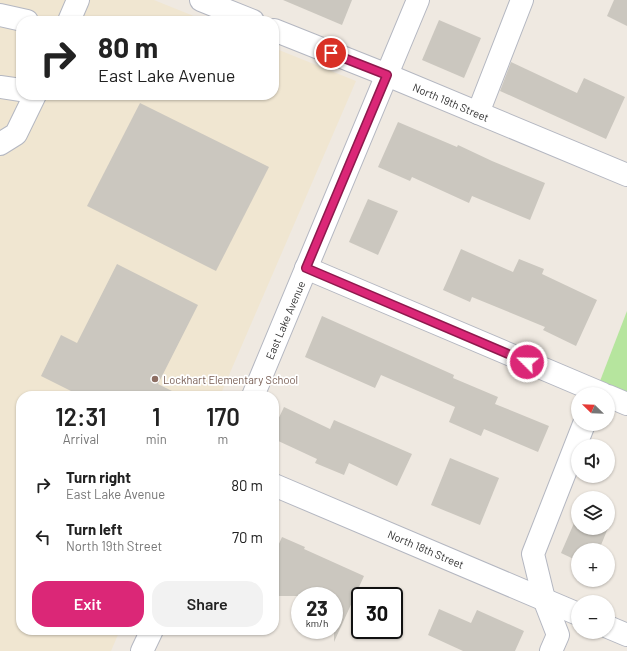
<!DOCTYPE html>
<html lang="en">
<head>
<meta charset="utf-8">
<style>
  body { margin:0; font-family:Barlow,sans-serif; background:#f2f2f2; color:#222; height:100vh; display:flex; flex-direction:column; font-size:15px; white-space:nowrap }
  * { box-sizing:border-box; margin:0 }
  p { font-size:13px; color:#767676 }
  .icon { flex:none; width:22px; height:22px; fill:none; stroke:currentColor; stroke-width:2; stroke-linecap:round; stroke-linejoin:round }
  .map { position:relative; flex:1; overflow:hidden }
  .sheet { position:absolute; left:16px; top:391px; width:263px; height:244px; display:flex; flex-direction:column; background:#fff; border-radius:16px; box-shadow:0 1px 3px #0004 }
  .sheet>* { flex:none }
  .banner { position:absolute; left:16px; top:16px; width:263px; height:84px; border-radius:16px; box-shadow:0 1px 3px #0004; background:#fff; color:#222; overflow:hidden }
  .needle { width:26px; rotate:293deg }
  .buttons { position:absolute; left:571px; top:387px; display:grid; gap:8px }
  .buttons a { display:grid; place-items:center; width:44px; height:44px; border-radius:50%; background:#fff; box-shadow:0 1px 3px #0004; font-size:20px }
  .speed { position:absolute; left:291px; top:587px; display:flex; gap:8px; font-size:20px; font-weight:700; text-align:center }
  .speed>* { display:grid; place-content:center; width:52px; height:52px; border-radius:50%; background:#fff; box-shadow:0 1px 3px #0004; line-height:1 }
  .speed small { font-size:10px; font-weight:400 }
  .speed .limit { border:2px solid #111; border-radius:6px; background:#fff; color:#111 }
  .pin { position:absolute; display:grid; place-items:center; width:34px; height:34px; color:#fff; margin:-17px; border:2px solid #fff; border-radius:50%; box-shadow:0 1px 4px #0007 }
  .me { position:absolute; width:44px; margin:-22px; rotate:293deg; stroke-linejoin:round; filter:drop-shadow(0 0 3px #0008) }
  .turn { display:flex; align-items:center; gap:14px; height:84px; padding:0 16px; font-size:18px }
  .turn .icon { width:52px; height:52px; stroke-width:2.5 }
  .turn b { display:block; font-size:28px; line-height:34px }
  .eta { display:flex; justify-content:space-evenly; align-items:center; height:68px; text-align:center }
  .eta b { font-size:24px; font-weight:600; line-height:28px }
  .cta { display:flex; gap:8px; margin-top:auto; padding:8px 16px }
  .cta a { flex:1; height:46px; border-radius:16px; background:#db2777; color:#fff; font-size:16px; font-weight:600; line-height:46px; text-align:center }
  .cta a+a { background:#f2f2f2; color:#222 }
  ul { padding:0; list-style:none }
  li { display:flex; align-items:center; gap:12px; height:52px; padding:0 16px }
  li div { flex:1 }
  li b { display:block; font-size:15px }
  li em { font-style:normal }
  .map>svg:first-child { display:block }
  .education { fill:#f0e6d1 }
  .green { fill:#b6e59e }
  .building { fill:#cbc7bf }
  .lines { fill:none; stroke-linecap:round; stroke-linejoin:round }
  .minor-casing { stroke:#b4b7c1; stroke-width:24 }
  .minor { stroke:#fff; stroke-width:22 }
  .route-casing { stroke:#8e194d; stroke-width:10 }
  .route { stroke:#db2777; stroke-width:7 }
  .education-dot { fill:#8d6e63; stroke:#fff; stroke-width:1.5 }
  .labels { text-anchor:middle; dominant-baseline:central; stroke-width:3.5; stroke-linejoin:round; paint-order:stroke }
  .street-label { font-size:11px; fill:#2e2e2e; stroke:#fff }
  .education-label { font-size:11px; fill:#785e54; stroke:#fff; text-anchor:start }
</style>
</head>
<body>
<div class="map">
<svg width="627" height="651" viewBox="0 0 627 651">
  <rect width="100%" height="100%" fill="#efe9e1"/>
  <!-- education -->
  <polygon class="education" points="0,0 154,0 206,21 21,21 21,95 274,95 274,48 356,81 220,396 21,396 21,630 120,630 111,651 0,651"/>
  <!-- green -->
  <polygon class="green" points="627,311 627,392 600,381"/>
  <!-- building -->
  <g class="building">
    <polygon points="283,0 352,0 342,25"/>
    <polygon points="614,0 627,0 627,26 607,16"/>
    <polygon points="439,20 481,38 464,78 422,60"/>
    <polygon points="511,62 577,93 584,78 625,97 606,139 500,91"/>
    <polygon points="140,103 269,167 216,271 87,206"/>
    <polygon points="398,122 457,147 458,145 492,161 545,183 530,220 472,196 469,203 412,177 410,181 378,167"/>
    <polygon points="368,199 398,211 378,255 349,242"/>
    <polygon points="461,249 513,272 519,259 544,269 542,274 597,300 576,346 543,330 545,327 472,297 470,302 443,290"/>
    <polygon points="117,264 198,305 158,384 182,396 81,396 41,376 61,335 77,343"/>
    <polygon points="322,316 454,375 453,378 498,397 495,404 549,426 538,452 484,429 481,436 449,422 455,407 381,375 375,388 305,357"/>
    <polygon points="284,407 330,429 334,420 412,454 397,486 349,463 344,475 315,463 317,459 274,439 274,428"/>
    <polygon points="450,458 499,478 480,525 431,505"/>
    <polygon points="578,514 578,528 608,528 599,550 578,550 578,561 561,553"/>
    <polygon points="282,537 305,547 304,549 364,576 334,642 334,596 274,596 274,555"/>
    <polygon points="439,609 471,623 477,610 524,631 515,651 463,651 428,635"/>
  </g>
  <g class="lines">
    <defs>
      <g id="minor">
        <polyline points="201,0 253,21"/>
        <polyline points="0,15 27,21"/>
        <polyline points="69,21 78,0"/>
        <polyline points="274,30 387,75 627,175"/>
        <polyline points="0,87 21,90"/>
        <polyline points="478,113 522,0"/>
        <polyline points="0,144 16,134 35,95"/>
        <polyline points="306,268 603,394"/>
        <polyline points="253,396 418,0"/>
        <polyline points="608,396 627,404"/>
        <polyline points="274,485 578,614"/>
        <polyline points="608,627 627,635"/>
        <polyline points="142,651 152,630"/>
        <polyline points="551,651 558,635 544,599 533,554 584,424"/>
      </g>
    </defs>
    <!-- minor casing -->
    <use href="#minor" class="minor-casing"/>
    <!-- minor -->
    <use href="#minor" class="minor"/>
  </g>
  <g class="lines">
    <defs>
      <polyline id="route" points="331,53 387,75 306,268 527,362"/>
    </defs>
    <!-- route casing -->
    <use href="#route" class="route-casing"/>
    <!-- route -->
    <use href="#route" class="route"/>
  </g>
  <!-- markers -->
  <circle class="education-dot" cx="155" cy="379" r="4"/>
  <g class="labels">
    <!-- street labels -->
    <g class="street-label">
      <text transform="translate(451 102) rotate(23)">North 19th Street</text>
      <text transform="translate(285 320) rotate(-67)">East Lake Avenue</text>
      <text transform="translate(426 549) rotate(23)">North 18th Street</text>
    </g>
    <!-- education labels -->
    <g class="education-label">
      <text x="163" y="379">Lockhart Elementary School</text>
    </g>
  </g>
</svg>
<div class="buttons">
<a><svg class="needle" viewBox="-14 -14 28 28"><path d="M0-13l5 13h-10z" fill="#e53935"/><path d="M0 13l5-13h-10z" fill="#767676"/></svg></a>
<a><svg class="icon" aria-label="sound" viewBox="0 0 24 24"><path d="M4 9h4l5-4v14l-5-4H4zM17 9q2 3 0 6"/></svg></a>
<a><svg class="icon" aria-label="layers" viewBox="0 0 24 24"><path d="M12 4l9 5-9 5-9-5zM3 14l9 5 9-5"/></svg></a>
<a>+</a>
<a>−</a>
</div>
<div class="speed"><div>23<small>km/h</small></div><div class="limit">30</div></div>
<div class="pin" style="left:331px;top:53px;background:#d93025"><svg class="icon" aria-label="arrive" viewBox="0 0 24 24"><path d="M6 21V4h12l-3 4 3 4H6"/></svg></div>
<svg class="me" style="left:527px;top:362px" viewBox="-20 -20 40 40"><circle r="17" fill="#db2777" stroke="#fff" stroke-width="3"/><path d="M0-11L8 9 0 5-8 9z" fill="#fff"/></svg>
<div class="banner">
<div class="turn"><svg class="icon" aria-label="right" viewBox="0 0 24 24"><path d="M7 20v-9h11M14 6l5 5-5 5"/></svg><div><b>80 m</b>East Lake Avenue</div></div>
</div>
<section class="sheet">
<div class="eta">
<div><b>12:31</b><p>Arrival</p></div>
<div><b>1</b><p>min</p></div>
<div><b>170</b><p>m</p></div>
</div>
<ul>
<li><svg class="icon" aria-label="right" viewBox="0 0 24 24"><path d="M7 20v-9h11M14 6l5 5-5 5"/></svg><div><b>Turn right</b><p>East Lake Avenue</p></div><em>80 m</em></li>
<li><svg class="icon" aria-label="left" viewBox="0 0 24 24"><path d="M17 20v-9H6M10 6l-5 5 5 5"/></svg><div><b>Turn left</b><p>North 19th Street</p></div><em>70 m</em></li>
</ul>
<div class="cta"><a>Exit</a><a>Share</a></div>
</section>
</div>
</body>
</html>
